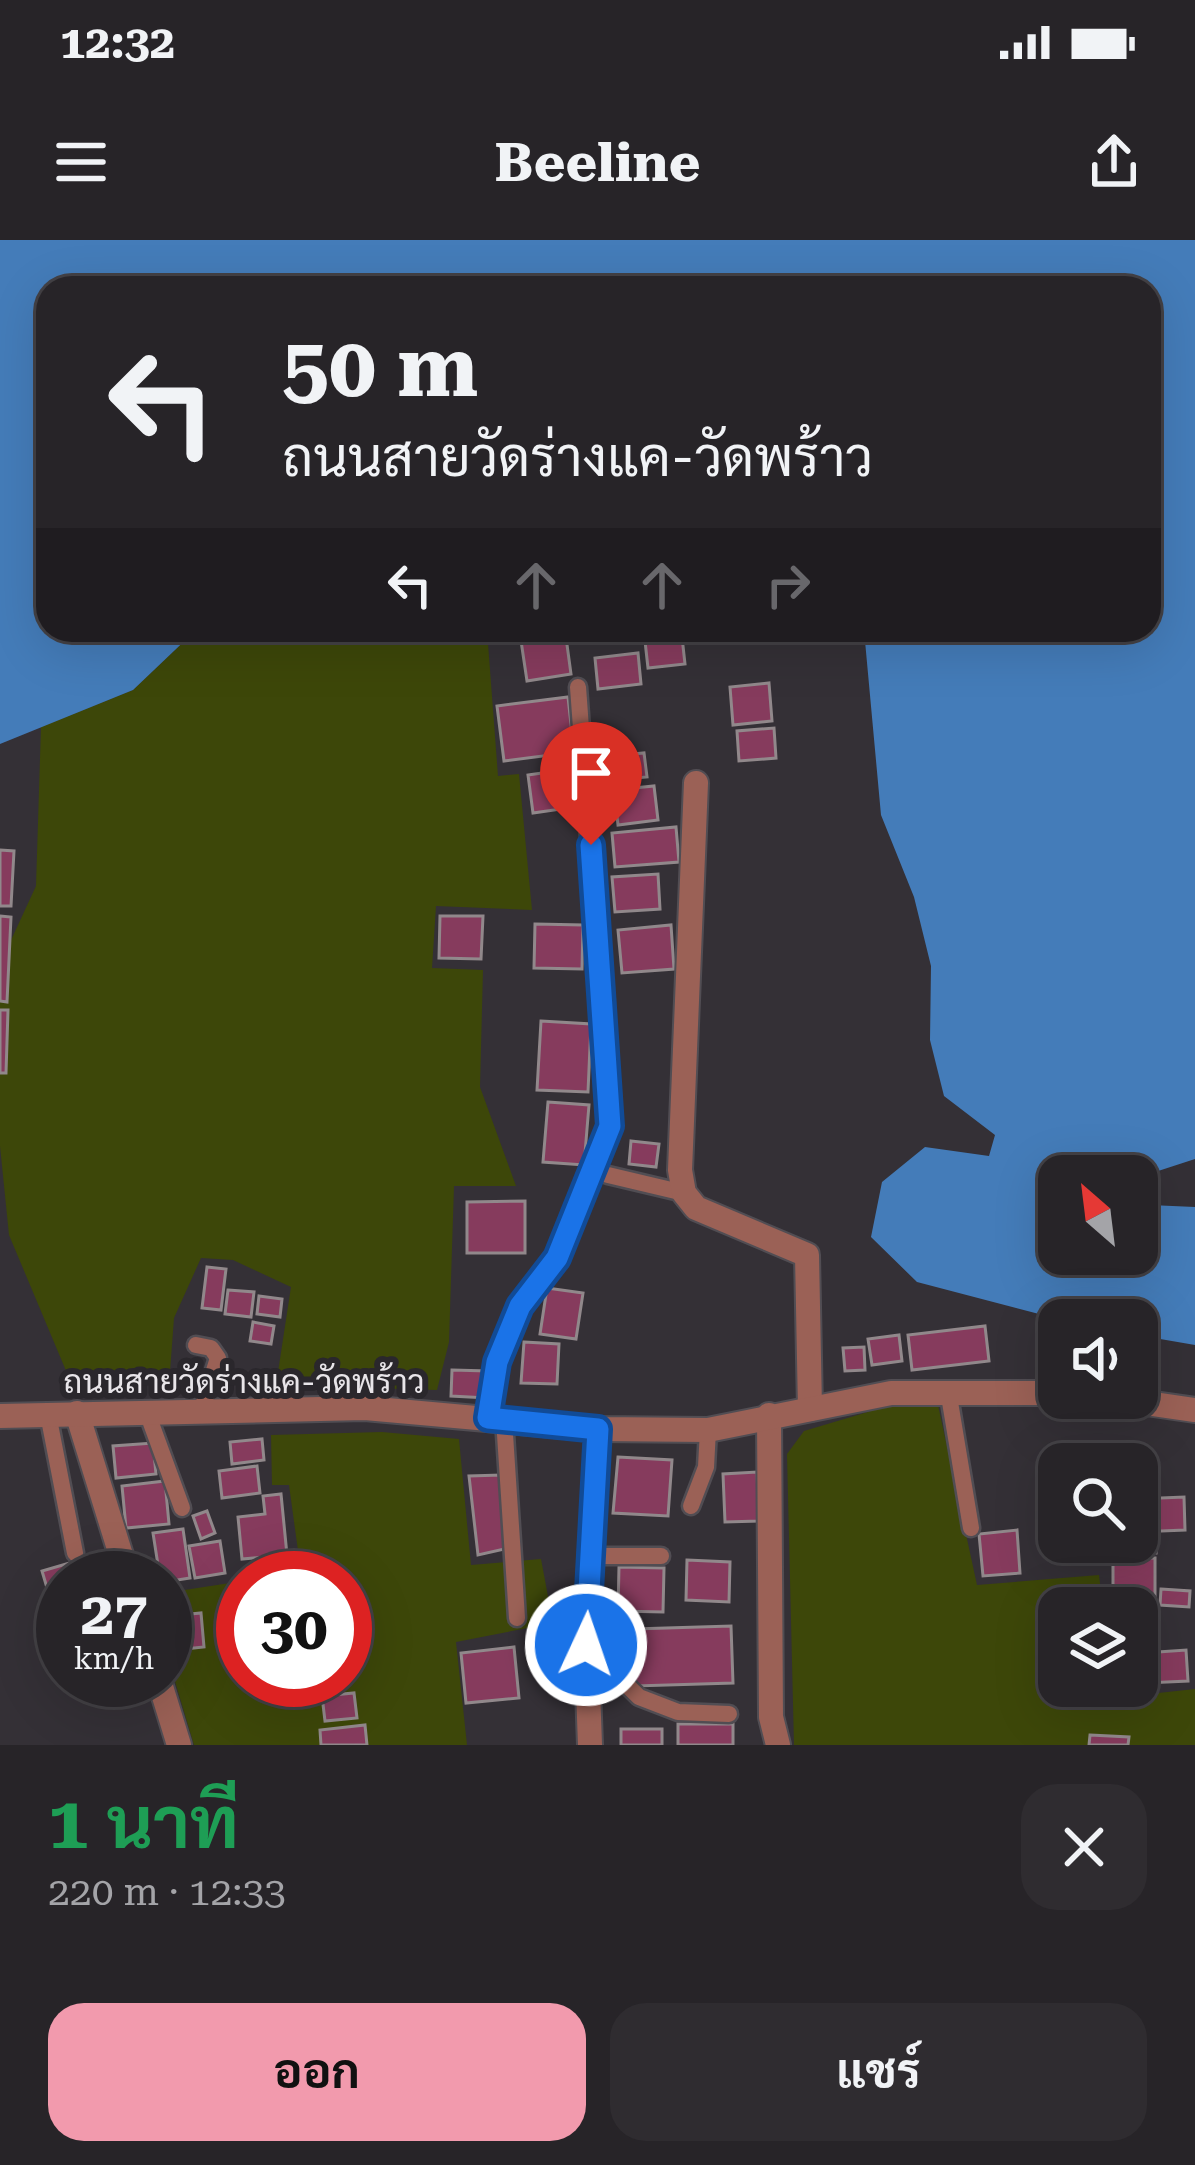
<!DOCTYPE html>
<html lang="th">
<head>
<meta charset="utf-8">
<style>
  body { margin:0; font-family:"Roboto Serif",Sarabun,serif; background:#2f2c30; color:#f1f3f6; height:100vh; display:flex; flex-direction:column; font-size:45px; white-space:nowrap }
  * { box-sizing:border-box; margin:0 }
  p { font-size:39px; color:#a4a4a8 }
  .icon { flex:none; width:66px; height:66px; fill:none; stroke:currentColor; stroke-width:2; stroke-linecap:round; stroke-linejoin:round }
  .map { position:relative; height:1505px; overflow:hidden }
  .details { display:flex; flex-direction:column; background:#272428; flex:1 }
  .details>* { flex:none }
  .hud { position:absolute; left:36px; top:36px; width:1125px; height:366px; border-radius:36px; box-shadow:0 12px 48px #0002,0 0 0 3px #434145; background:#272428; color:#f1f3f6; overflow:hidden }
  .needle { width:78px; rotate:332deg }
  .controls { position:absolute; left:1038px; top:915px; display:grid; gap:24px }
  .controls a { display:grid; place-items:center; width:120px; height:120px; border-radius:24px; background:#272428; box-shadow:0 12px 48px #0002,0 0 0 3px #434145; font-size:60px }
  .speed { position:absolute; left:36px; top:1311px; display:flex; gap:24px; font-size:60px; font-weight:700; text-align:center }
  .speed>* { display:grid; place-content:center; width:156px; height:156px; border-radius:50%; background:#272428; box-shadow:0 12px 48px #0002,0 0 0 3px #434145; line-height:1 }
  .speed small { font-size:30px; font-weight:400 }
  .speed .limit { border:18px solid #d22; background:#fff; color:#111 }
  .pin { position:absolute; display:grid; place-items:center; width:102px; height:102px; color:#fff; margin:-123px -51px; border-radius:50% 50% 50% 0; rotate:-45deg; box-shadow:0 0 12px #0007 }
  .pin .icon { rotate:45deg }
  .me { position:absolute; width:132px; margin:-66px; rotate:3deg; stroke-linejoin:round; filter:drop-shadow(0 0 9px #0008) }
  .turn { display:flex; align-items:center; gap:42px; height:252px; padding:0 48px; font-size:54px }
  .turn .icon { width:156px; height:156px; stroke-width:2.5 }
  .turn b { display:block; font-size:84px; line-height:102px }
  .lanes { display:flex; align-items:center; height:114px; padding:0 48px; background:#0003; justify-content:center; gap:60px; direction:ltr }
  .lanes .off { opacity:.35 }
  .round { display:grid; place-items:center; flex:none; width:126px; height:126px; border-radius:36px; background:#2f2c30 }
  .summary { display:flex; align-items:center; justify-content:space-between; height:204px; padding:0 48px }
  h1 { font-size:72px; font-weight:700; line-height:90px; color:#1e9e55 }
  .cta { display:flex; gap:24px; margin-top:auto; padding:24px 48px }
  .cta a { flex:1; height:138px; border-radius:36px; background:#f29aad; color:#111; font-size:48px; font-weight:700; line-height:138px; text-align:center }
  .cta a+a { background:#2f2c30; color:#f1f3f6 }
  .status { display:flex; justify-content:space-between; align-items:center; height:84px; padding:0 60px; background:#272428; direction:ltr }
  .status svg { height:33px; fill:currentColor }
  header { display:flex; justify-content:space-between; align-items:center; height:156px; padding:0 48px; background:#272428; font-size:54px; font-weight:700 }
  .map>svg:first-child { display:block }
  .green { fill:#3d4709 }
  .water { fill:#447cb9; fill-rule:evenodd }
  .building { fill:#863b5d; stroke:#91888b; stroke-width:3 }
  .lines { fill:none; stroke-linecap:round; stroke-linejoin:round }
  .service-casing { stroke:#514d53; stroke-width:21 }
  .minor-casing { stroke:#514d53; stroke-width:28 }
  .service { stroke:#9b6156; stroke-width:16 }
  .minor { stroke:#9b6156; stroke-width:24 }
  .route-casing { stroke:#114b97; stroke-width:30 }
  .route { stroke:#1a73e8; stroke-width:21 }
  .labels { text-anchor:middle; dominant-baseline:central; stroke-width:12; stroke-linejoin:round; paint-order:stroke }
  .street-label { font-size:33px; fill:#e8e5e9; stroke:#2a272c }
</style>
</head>
<body>
<div class="status"><b>12:32</b><svg viewBox="0 0 49 12"><path d="M0 12V9h3v3zM5 12V6h3v6zM10 12V3h3v9zM15 12V0h3v12zM26 1h20v11H26zM47 4h2v5h-2z"/></svg></div>
<header><svg class="icon" aria-label="menu" viewBox="0 0 24 24"><path d="M4 6h16M4 12h16M4 18h16"/></svg>Beeline<svg class="icon" aria-label="share" viewBox="0 0 24 24"><path d="M12 15V3M7 8l5-5 5 5M5 13v7h14v-7"/></svg></header>
<div class="map">
<svg width="1195" height="1505" viewBox="0 0 1195 1505">
  <rect width="100%" height="100%" fill="#343036"/>
  <!-- green -->
  <g class="green">
    <polygon points="196,390 487,390 498,536 519,534 532,670 436,666 432,728 483,730 480,847 516,946 454,946 449,1102 437,1150 282,1146 278,1132 291,1047 233,1020 201,1018 174,1078 169,1145 72,1145 9,995 0,906 0,724 36,646 41,487 133,450"/>
    <polygon points="898,1163 938,1165 977,1345 1099,1335 1103,1368 1059,1368 1059,1446 1137,1446 1137,1407 1140,1455 1195,1449 1195,1505 794,1505 787,1214 804,1191"/>
    <polygon points="382,1192 459,1199 471,1325 541,1319 553,1383 456,1402 467,1505 194,1505 165,1408 165,1353 243,1341 243,1440 345,1440 345,1338 250,1338 299,1318 289,1245 272,1245 271,1195"/>
  </g>
  <!-- water -->
  <path class="water" d="M0,0H1195V919L1152,933L1142,952L1150,965L1195,967V1105L1137,1095V1080H1062L917,1042L871,997L882,942L925,907L989,916L995,895L944,856L930,800L931,726L914,657L881,575L864,390H1149V48H48V390H196L133,450L0,504ZM1059,936H1137V1014H1059Z"/>
  <!-- building -->
  <g class="building">
    <polygon points="565,390 571,434 527,441 520,394"/>
    <polygon points="682,397 685,424 648,428 645,401"/>
    <polygon points="638,413 641,444 598,449 595,418"/>
    <polygon points="769,443 772,481 733,485 730,447"/>
    <polygon points="568,457 574,512 504,521 497,466"/>
    <polygon points="774,488 776,518 739,521 737,491"/>
    <polygon points="644,513 647,537 613,540 611,516"/>
    <polygon points="563,530 568,568 533,573 528,535"/>
    <polygon points="654,546 658,580 618,585 614,550"/>
    <polygon points="676,587 679,622 615,627 612,593"/>
    <polygon points="0,610 14,611 11,666 0,666"/>
    <polygon points="658,634 660,669 615,672 612,637"/>
    <polygon points="0,676 11,677 7,762 0,761"/>
    <polygon points="440,676 483,676 481,719 439,718"/>
    <polygon points="535,684 583,685 582,729 534,728"/>
    <polygon points="671,685 674,729 622,733 618,690"/>
    <polygon points="0,770 8,770 6,833 0,833"/>
    <polygon points="541,781 591,784 588,852 537,850"/>
    <polygon points="548,862 589,865 584,925 543,922"/>
    <polygon points="631,901 659,904 656,927 629,924"/>
    <polygon points="525,961 525,1013 467,1013 467,962"/>
    <polygon points="207,1027 226,1029 221,1070 202,1068"/>
    <polygon points="547,1048 583,1053 576,1099 540,1094"/>
    <polygon points="228,1050 254,1052 251,1077 225,1074"/>
    <polygon points="259,1056 282,1059 280,1077 257,1074"/>
    <polygon points="253,1082 274,1086 271,1104 250,1101"/>
    <polygon points="985,1086 989,1121 912,1130 908,1095"/>
    <polygon points="899,1095 902,1121 872,1125 868,1099"/>
    <polygon points="524,1102 559,1104 557,1144 521,1143"/>
    <polygon points="864,1107 865,1130 845,1131 843,1108"/>
    <polygon points="452,1130 488,1131 487,1158 451,1156"/>
    <polygon points="262,1199 264,1220 232,1224 230,1202"/>
    <polygon points="153,1203 156,1234 116,1238 113,1206"/>
    <polygon points="618,1217 672,1220 668,1276 613,1273"/>
    <polygon points="257,1226 260,1253 222,1258 219,1231"/>
    <polygon points="757,1232 759,1281 725,1282 723,1234"/>
    <polygon points="501,1235 509,1308 478,1315 469,1236"/>
    <polygon points="165,1241 169,1284 126,1288 122,1246"/>
    <polygon points="281,1254 287,1315 242,1319 238,1277 265,1274 263,1256"/>
    <polygon points="1184,1257 1185,1290 1137,1292 1137,1259"/>
    <polygon points="207,1271 215,1293 201,1299 193,1276"/>
    <polygon points="183,1289 190,1338 165,1342 160,1338 153,1293"/>
    <polygon points="1017,1290 1020,1333 983,1336 979,1294"/>
    <polygon points="1156,1295 1156,1313 1119,1314 1119,1302"/>
    <polygon points="220,1301 225,1333 195,1338 189,1306"/>
    <polygon points="100,1314 107,1338 63,1338 61,1395 42,1331"/>
    <rect x="1113" y="1318" width="42" height="42"/>
    <polygon points="687,1320 730,1322 729,1362 686,1360"/>
    <polygon points="619,1327 664,1328 663,1372 618,1371"/>
    <polygon points="1161,1349 1190,1351 1189,1367 1160,1365"/>
    <polygon points="201,1373 204,1407 184,1409 180,1375"/>
    <polygon points="731,1386 733,1443 635,1446 634,1389"/>
    <polygon points="548,1394 580,1395 579,1424 547,1423"/>
    <polygon points="514,1407 519,1458 466,1463 461,1413"/>
    <polygon points="1186,1410 1188,1441 1146,1443 1144,1413"/>
    <polygon points="354,1453 357,1478 325,1481 322,1456"/>
    <rect x="678" y="1484" width="55" height="21"/>
    <polygon points="365,1485 367,1505 321,1505 320,1490"/>
    <rect x="621" y="1489" width="41" height="16"/>
    <polygon points="1090,1495 1129,1497 1128,1505 1089,1505"/>
  </g>
  <g class="lines">
    <defs>
      <g id="service">
        <polyline points="608,935 684,953"/>
        <polyline points="196,1105 211,1108 218,1118 201,1172"/>
        <polyline points="948,1150 971,1288"/>
        <polyline points="48,1174 75,1313"/>
        <polyline points="148,1175 182,1268"/>
        <polyline points="487,1178 497,1122 520,1066 557,1018 610,886 578,447"/>
        <polyline points="504,1179 517,1378"/>
        <polyline points="691,1266 706,1227 708,1190"/>
        <polyline points="591,1316 661,1316"/>
        <polyline points="586,1405 639,1457 678,1472 729,1474"/>
      </g>
      <g id="minor">
        <polyline points="696,543 680,930 684,953 696,968 807,1015 810,1169"/>
        <polyline points="1112,1158 1195,1170"/>
        <polyline points="77,1173 128,1338"/>
        <polyline points="769,1175 771,1477 778,1505"/>
        <polyline points="0,1176 365,1168 598,1189 708,1190 891,1153 1059,1153"/>
        <polyline points="159,1440 179,1505"/>
        <polyline points="590,1505 586,1393 598,1189"/>
      </g>
    </defs>
    <!-- service casing -->
    <use href="#service" class="service-casing"/>
    <!-- minor casing -->
    <use href="#minor" class="minor-casing"/>
    <!-- service -->
    <use href="#service" class="service"/>
    <!-- minor -->
    <use href="#minor" class="minor"/>
  </g>
  <g class="lines">
    <defs>
      <polyline id="route" points="586,1405 598,1189 488,1178 497,1122 520,1066 557,1018 610,886 591,605"/>
    </defs>
    <!-- route casing -->
    <use href="#route" class="route-casing"/>
    <!-- route -->
    <use href="#route" class="route"/>
  </g>
  <g class="labels">
    <!-- street labels -->
    <g class="street-label">
      <text x="244" y="1141">ถนนสายวัดร่างแค-วัดพร้าว</text>
    </g>
  </g>
</svg>
<div class="controls">
<a><svg class="needle" viewBox="-14 -14 28 28"><path d="M0-13l5 13h-10z" fill="#e53935"/><path d="M0 13l5-13h-10z" fill="#a4a4a8"/></svg></a>
<a><svg class="icon" aria-label="sound" viewBox="0 0 24 24"><path d="M4 9h4l5-4v14l-5-4H4zM17 9q2 3 0 6"/></svg></a>
<a><svg class="icon" aria-label="search" viewBox="0 0 24 24"><circle cx="10" cy="10" r="6"/><path d="M15 15l6 6"/></svg></a>
<a><svg class="icon" aria-label="layers" viewBox="0 0 24 24"><path d="M12 4l9 5-9 5-9-5zM3 14l9 5 9-5"/></svg></a>
</div>
<div class="speed"><div>27<small>km/h</small></div><div class="limit">30</div></div>
<div class="pin" style="left:591px;top:605px;background:#d93025"><svg class="icon" aria-label="arrive" viewBox="0 0 24 24"><path d="M6 21V4h12l-3 4 3 4H6"/></svg></div>
<svg class="me" style="left:586px;top:1405px" viewBox="-20 -20 40 40"><circle r="17" fill="#1a73e8" stroke="#fff" stroke-width="3"/><path d="M0-11L8 9 0 5-8 9z" fill="#fff"/></svg>
<div class="hud">
<div class="turn"><svg class="icon" aria-label="left" viewBox="0 0 24 24"><path d="M17 20v-9H6M10 6l-5 5 5 5"/></svg><div><b>50 m</b>ถนนสายวัดร่างแค-วัดพร้าว</div></div>
<div class="lanes"><svg class="icon" aria-label="left" viewBox="0 0 24 24"><path d="M17 20v-9H6M10 6l-5 5 5 5"/></svg><svg class="icon off" aria-label="ahead" viewBox="0 0 24 24"><path d="M12 20V5M6 11l6-6 6 6"/></svg><svg class="icon off" aria-label="ahead" viewBox="0 0 24 24"><path d="M12 20V5M6 11l6-6 6 6"/></svg><svg class="icon off" aria-label="right" viewBox="0 0 24 24"><path d="M7 20v-9h11M14 6l5 5-5 5"/></svg></div>
</div>
</div>
<section class="details">
<div class="summary"><div><h1>1 นาที</h1><p>220 m · 12:33</p></div><a class="round"><svg class="icon" aria-label="close" viewBox="0 0 24 24"><path d="M6 6l12 12M18 6L6 18"/></svg></a></div>
<div class="cta"><a>ออก</a><a>แชร์</a></div>
</section>
</body>
</html>
